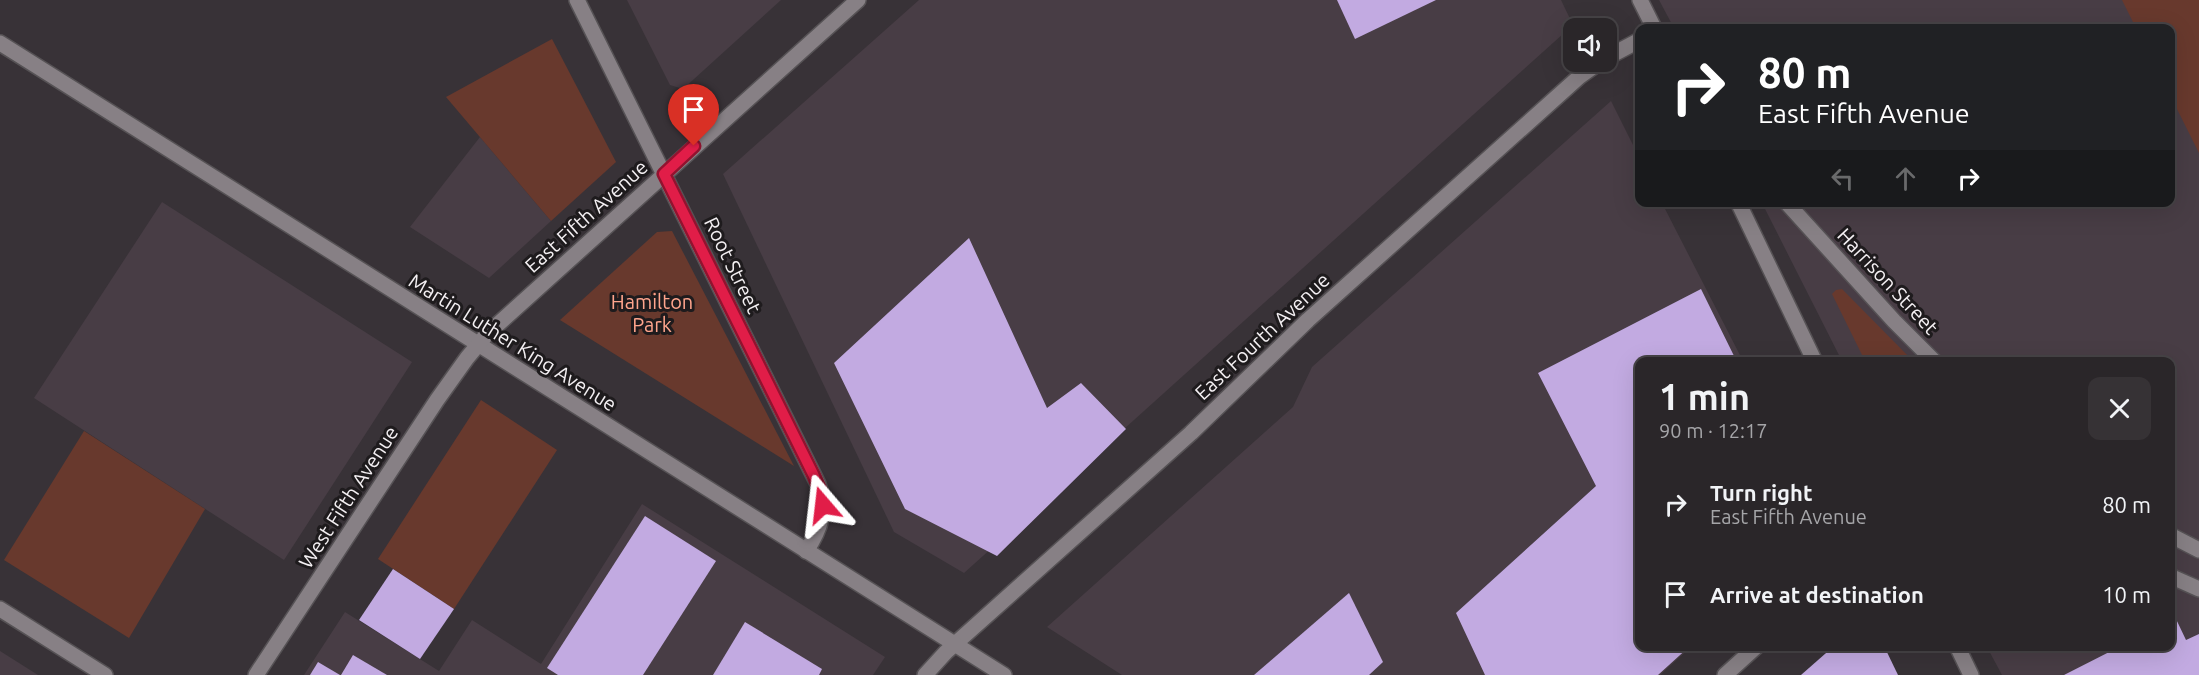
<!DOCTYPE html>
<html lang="en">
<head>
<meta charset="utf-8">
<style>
  body { margin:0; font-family:Ubuntu,sans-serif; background:#363235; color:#f1f3f6; height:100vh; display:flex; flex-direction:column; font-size:22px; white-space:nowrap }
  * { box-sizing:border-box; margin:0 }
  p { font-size:20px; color:#a5a5a8 }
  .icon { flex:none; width:33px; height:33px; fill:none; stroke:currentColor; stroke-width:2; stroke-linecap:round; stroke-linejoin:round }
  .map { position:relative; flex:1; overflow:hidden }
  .panel { position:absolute; left:1635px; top:357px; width:540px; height:294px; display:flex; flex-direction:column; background:#2a2629; border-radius:12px; box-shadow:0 6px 24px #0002,0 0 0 2px #464346 }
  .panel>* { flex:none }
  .top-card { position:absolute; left:1635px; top:24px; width:540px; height:183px; border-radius:12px; box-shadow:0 6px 24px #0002,0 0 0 2px #464346; background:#202124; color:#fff; overflow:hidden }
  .tools { position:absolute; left:1563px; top:18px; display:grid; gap:12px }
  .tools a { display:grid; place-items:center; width:54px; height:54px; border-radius:12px; background:#2a2629; box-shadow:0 6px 24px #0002,0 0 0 2px #464346; font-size:30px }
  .pin { position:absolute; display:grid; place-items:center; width:51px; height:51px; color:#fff; margin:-62px -26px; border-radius:50% 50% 50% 0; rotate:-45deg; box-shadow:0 0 6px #0007 }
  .pin .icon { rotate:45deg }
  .me { position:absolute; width:66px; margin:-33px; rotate:343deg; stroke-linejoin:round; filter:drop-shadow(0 0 4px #0008) }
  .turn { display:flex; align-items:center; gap:21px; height:126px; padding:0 24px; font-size:27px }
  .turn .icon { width:78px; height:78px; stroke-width:2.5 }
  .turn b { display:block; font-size:42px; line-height:51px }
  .lanes { display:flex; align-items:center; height:57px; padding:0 24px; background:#0003; justify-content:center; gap:30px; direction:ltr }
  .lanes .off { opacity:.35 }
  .round { display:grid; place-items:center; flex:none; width:63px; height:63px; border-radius:12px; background:#363235 }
  .headline { display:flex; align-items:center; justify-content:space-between; height:102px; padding:0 24px }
  h1 { font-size:36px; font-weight:700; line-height:45px }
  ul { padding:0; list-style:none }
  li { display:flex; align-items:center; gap:18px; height:90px; padding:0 24px }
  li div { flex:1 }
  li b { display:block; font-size:22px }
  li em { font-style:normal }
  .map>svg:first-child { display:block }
  .built { fill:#483d45 }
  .green { fill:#68392d }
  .building { fill:#c2aae1 }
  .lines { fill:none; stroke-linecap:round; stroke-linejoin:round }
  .street-casing { stroke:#565255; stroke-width:18 }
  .secondary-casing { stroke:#565255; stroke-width:18 }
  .street { stroke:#878085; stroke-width:15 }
  .secondary { stroke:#878085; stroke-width:15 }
  .route-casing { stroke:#92132f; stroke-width:15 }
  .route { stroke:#e11d48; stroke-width:10 }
  .labels { text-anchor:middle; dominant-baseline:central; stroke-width:6; stroke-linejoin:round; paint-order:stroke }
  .street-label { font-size:20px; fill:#f4f0f3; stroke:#1e1b1d }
  .park-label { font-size:20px; fill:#ffa58d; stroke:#1e1b1d }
</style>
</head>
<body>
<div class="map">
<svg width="2199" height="675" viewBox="0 0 2199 675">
  <rect width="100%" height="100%" fill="#383237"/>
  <!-- built -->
  <g class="built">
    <polygon points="627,0 781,0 683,89 670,85"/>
    <polygon points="919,0 1561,0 1573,25 964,573 894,532 723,174"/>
    <polygon points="1659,0 2199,0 2199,675 2002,675 1987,647 2170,646 2170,362 1842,361 1762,203 2170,202 2170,28 1674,28"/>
    <polygon points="1611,101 1639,157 1640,202 1662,203 1743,361 1640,362 1640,646 1691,647 1660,675 1122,675 1047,627 1293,407 1312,367"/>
    <polygon points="480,137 551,221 489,278 410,227"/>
    <polygon points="162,202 412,362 284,560 34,398"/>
    <polygon points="642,504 885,657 873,675 304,675 345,612 439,671 472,620 541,664"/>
    <polygon points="0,651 38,675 0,675"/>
  </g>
  <!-- green -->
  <g class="green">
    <polygon points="2122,0 2199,0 2199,153 2171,97 2170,28 2136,28"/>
    <polygon points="552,39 616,162 551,221 446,97"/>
    <polygon points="672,231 794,466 560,320 657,232"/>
    <polygon points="1842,289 1913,361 1865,361 1832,294 1836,290"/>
    <polygon points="481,400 557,450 454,609 378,559"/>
    <polygon points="84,431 205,509 129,638 4,560"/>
  </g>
  <!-- building -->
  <g class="building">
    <polygon points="1337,0 1436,0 1355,39"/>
    <polygon points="969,238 1047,408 1081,383 1126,429 997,556 905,509 834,363"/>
    <polygon points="1701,289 1737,362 1640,362 1640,646 1690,646 1658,675 1485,675 1456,613 1596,486 1538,373"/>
    <polygon points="645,516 716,561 643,675 558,675 547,668"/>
    <polygon points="393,569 454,609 420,659 359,620"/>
    <polygon points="1349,593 1383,662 1369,675 1254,675"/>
    <polygon points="2176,619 2186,640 2199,634 2199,675 2064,675 2121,646 2170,646 2170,622"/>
    <polygon points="745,622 822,669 819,675 713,675"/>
    <polygon points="1834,646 1884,646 1898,675 1801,675"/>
    <polygon points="353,655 387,675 341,675"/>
    <polygon points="318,662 340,675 310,675"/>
  </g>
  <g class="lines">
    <defs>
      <g id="street">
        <path d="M577,0L818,484C827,509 821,529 806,551"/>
        <polyline points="1606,58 1640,40"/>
        <polyline points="925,675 946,652 1191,433 1308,320 1579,77 1600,62"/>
      </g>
      <g id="secondary">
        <polyline points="1640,0 1654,28"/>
        <polyline points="0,43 1004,675"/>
        <polyline points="1738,202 1815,362"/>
        <polyline points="1786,202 1894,321 1935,362"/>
        <polyline points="2170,535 2199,550"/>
        <polyline points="2170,576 2199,589"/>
        <polyline points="0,609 105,675"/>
        <polyline points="1957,646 1971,675"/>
        <polyline points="256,675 437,400 467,358 487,334 858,0"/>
        <polyline points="1725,675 1757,646"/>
      </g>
    </defs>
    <!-- street casing -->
    <use href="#street" class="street-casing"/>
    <!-- secondary casing -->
    <use href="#secondary" class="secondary-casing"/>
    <!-- street -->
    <use href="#street" class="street"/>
    <!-- secondary -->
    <use href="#secondary" class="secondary"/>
  </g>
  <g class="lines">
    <defs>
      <polyline id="route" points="694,146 664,174 813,474 822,494 823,505"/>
    </defs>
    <!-- route casing -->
    <use href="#route" class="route-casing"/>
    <!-- route -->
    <use href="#route" class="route"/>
  </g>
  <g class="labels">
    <!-- street labels -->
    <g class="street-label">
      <text transform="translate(586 216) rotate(-42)">East Fifth Avenue</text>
      <text transform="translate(733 265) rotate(64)">Root Street</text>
      <text transform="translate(1888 281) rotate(47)">Harrison Street</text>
      <text transform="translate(1262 336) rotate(-43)">East Fourth Avenue</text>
      <text transform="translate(513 342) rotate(32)">Martin Luther King Avenue</text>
      <text transform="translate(348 497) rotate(-57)">West Fifth Avenue</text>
    </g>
    <!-- park labels -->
    <g class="park-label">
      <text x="652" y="301">Hamilton<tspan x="652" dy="23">Park</tspan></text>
    </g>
  </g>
</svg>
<div class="tools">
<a><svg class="icon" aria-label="sound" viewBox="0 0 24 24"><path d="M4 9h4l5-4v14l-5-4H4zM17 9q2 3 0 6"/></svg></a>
</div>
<div class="pin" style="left:694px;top:146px;background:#d93025"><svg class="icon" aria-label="arrive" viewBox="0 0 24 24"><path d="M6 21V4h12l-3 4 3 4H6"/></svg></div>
<svg class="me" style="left:823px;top:505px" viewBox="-20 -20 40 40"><path d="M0-17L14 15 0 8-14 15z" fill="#e11d48" stroke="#fff" stroke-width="4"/></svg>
<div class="top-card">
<div class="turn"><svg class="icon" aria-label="right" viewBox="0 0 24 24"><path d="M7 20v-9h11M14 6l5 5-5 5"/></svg><div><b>80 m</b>East Fifth Avenue</div></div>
<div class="lanes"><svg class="icon off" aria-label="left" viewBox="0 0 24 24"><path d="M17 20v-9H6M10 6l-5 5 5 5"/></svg><svg class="icon off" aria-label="ahead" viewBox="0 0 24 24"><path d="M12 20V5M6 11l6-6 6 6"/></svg><svg class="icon" aria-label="right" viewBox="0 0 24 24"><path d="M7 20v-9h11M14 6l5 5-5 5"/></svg></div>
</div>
<section class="panel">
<div class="headline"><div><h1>1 min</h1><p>90 m · 12:17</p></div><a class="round"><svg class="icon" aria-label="close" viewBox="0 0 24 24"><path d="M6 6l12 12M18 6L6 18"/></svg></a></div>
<ul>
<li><svg class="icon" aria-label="right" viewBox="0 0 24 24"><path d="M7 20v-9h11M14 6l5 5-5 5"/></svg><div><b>Turn right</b><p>East Fifth Avenue</p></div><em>80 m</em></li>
<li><svg class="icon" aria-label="arrive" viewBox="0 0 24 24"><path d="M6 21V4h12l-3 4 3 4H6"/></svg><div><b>Arrive at destination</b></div><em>10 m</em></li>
</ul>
</section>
</div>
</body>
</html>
